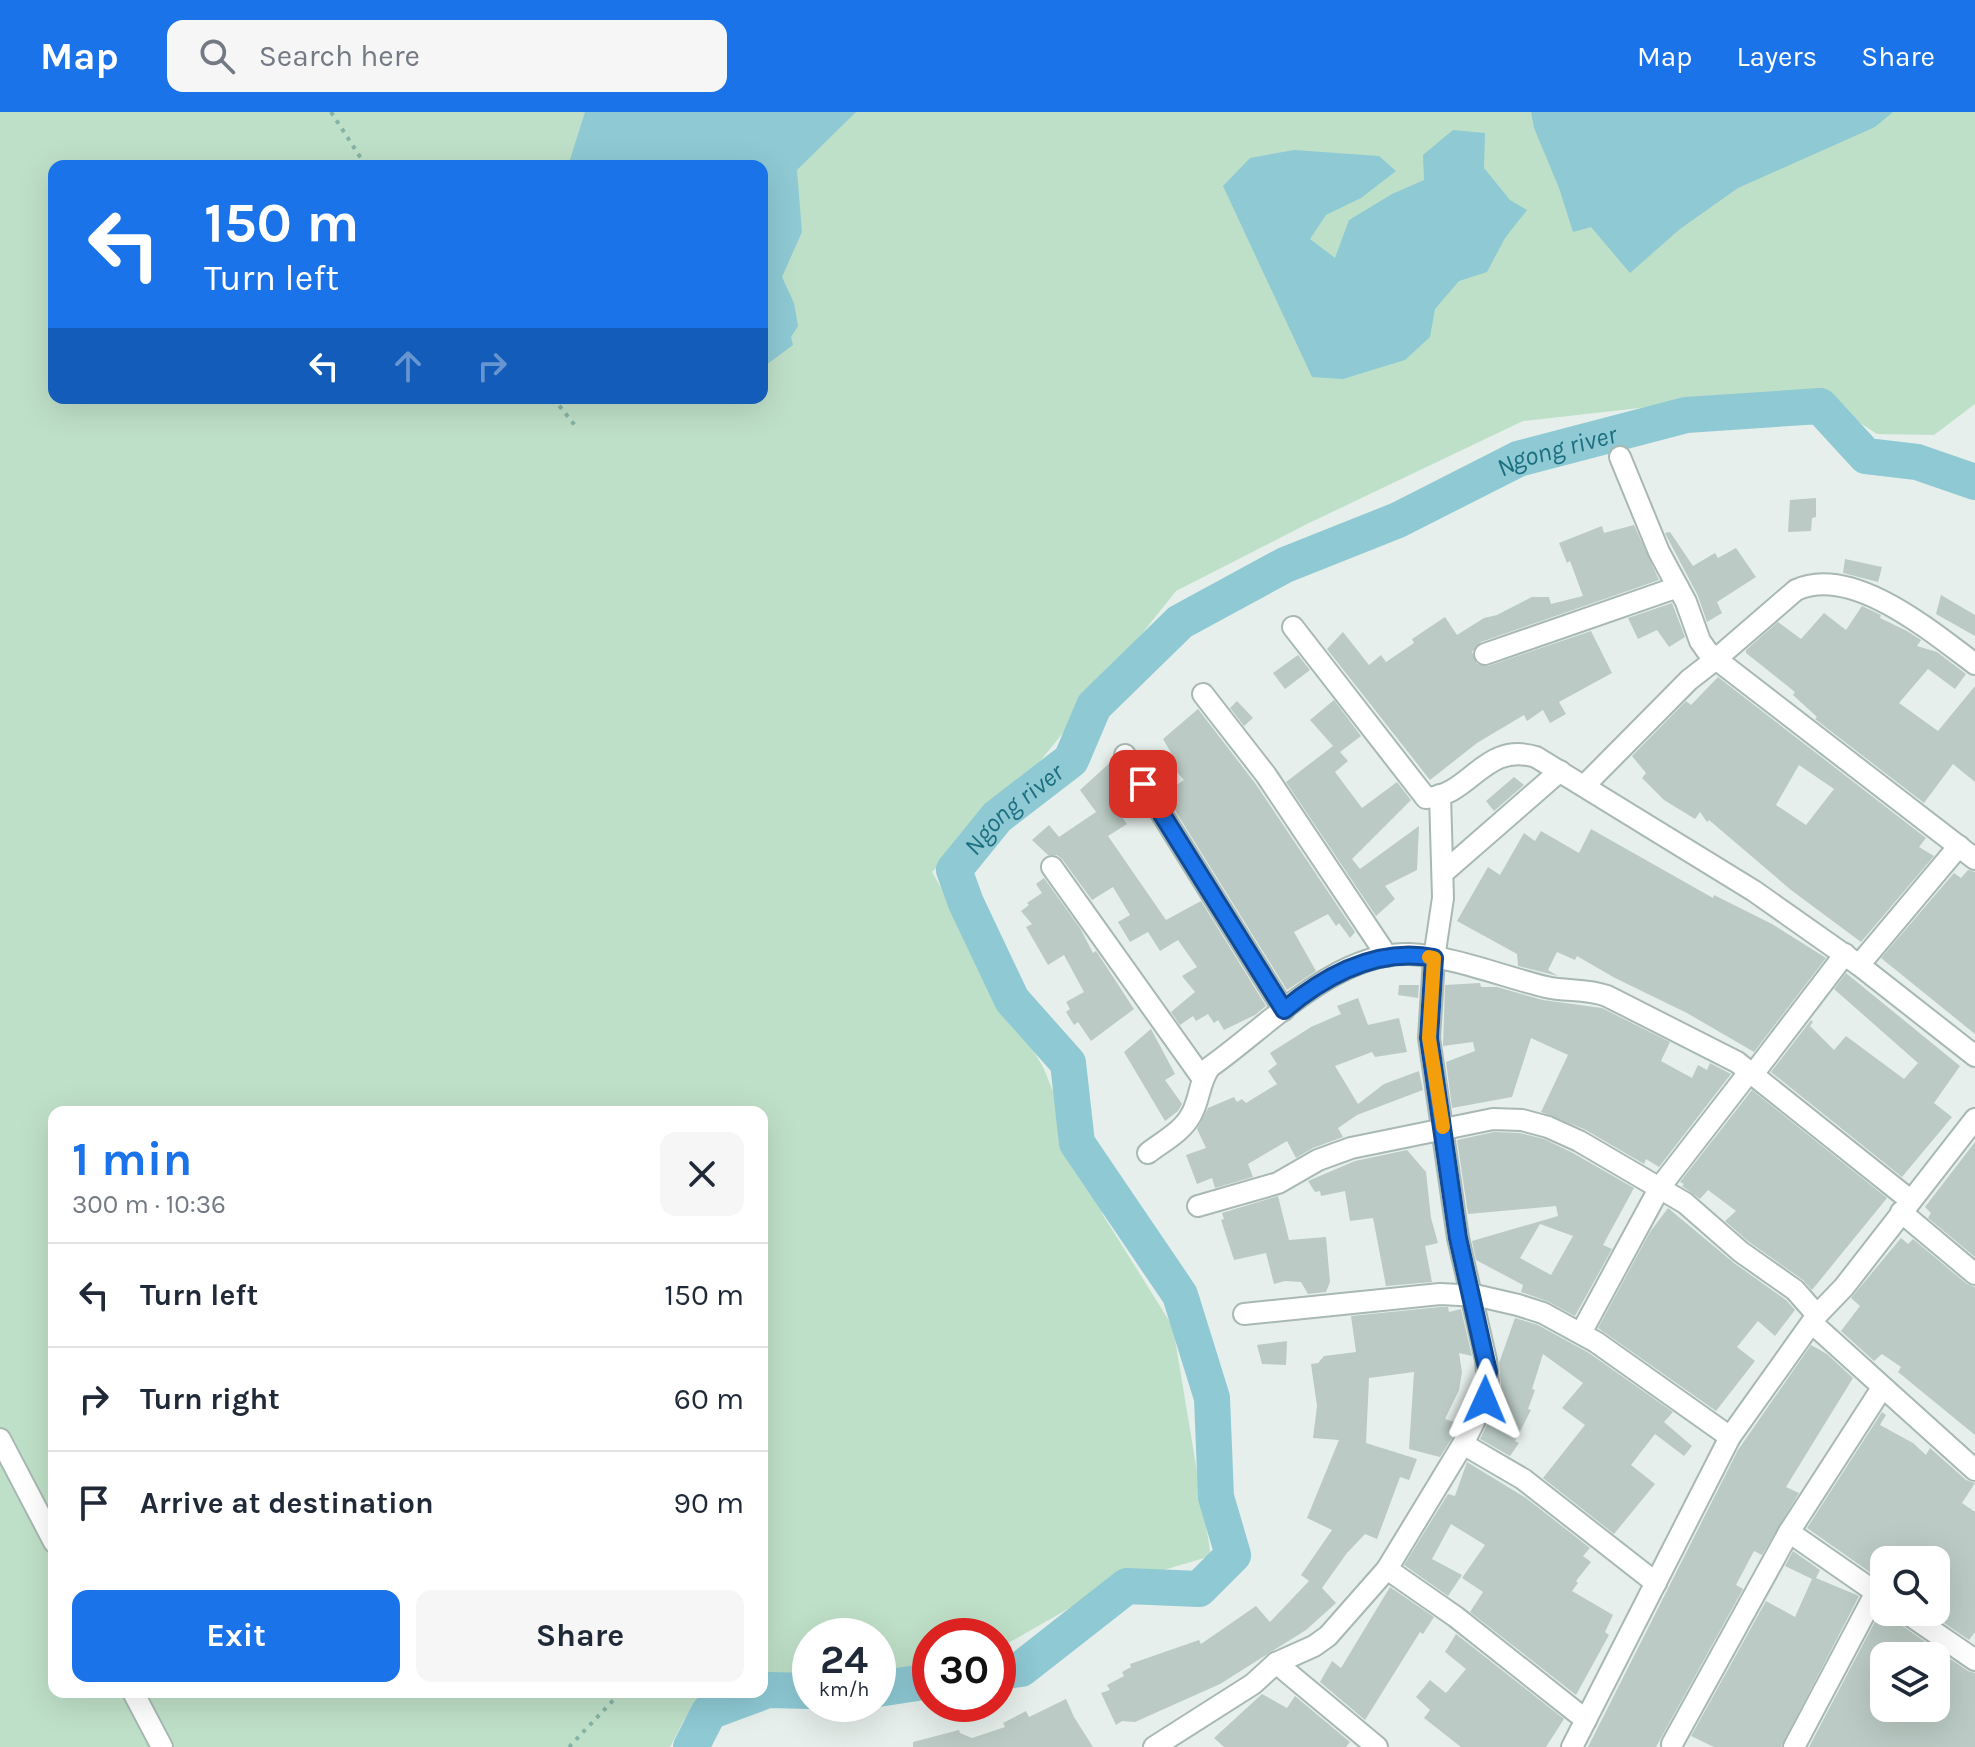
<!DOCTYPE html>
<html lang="en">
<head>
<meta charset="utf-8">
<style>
  body { margin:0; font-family:Karla,sans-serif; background:#f6f6f7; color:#1f2937; height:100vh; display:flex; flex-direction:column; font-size:30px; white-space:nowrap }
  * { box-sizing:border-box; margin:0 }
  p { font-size:26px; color:#747a83 }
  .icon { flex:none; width:44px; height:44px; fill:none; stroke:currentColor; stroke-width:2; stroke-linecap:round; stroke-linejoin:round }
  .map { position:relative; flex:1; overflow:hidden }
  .drawer { position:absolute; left:48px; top:994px; width:720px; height:592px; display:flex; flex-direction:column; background:#fff; border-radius:16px; box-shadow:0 8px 32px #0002 }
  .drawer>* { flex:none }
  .guide { position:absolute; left:48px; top:48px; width:720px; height:244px; border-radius:16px; box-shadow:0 8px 32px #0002; background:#1a73e8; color:#fff; overflow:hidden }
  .tools { position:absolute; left:1870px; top:1434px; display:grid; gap:16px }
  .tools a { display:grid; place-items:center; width:80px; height:80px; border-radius:16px; background:#fff; box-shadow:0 8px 32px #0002; font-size:40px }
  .speed { position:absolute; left:792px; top:1506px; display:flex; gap:16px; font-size:40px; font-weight:700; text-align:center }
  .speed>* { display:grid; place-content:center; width:104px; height:104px; border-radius:50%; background:#fff; box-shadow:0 8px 32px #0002; line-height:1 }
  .speed small { font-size:20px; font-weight:400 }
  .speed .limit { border:12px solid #d22; background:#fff; color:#111 }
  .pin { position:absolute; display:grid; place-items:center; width:68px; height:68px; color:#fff; margin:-34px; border-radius:16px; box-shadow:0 4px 12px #0006 }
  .me { position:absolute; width:88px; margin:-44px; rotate:1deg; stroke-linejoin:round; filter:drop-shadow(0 0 6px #0008) }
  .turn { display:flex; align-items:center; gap:28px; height:168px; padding:0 24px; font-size:36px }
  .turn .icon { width:104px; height:104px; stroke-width:2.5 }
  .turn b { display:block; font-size:56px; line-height:68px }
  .lanes { display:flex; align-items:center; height:76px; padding:0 24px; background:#0003; justify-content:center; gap:40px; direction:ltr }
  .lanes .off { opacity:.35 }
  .round { display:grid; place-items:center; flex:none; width:84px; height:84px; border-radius:16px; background:#f6f6f7 }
  .overview { display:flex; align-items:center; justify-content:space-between; height:136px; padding:0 24px }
  h1 { font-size:48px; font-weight:700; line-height:60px; color:#1a73e8 }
  .action { display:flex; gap:16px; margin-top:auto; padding:16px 24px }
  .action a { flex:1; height:92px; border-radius:16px; background:#1a73e8; color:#fff; font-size:32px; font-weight:700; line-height:92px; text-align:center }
  .action a+a { background:#f6f6f7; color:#1f2937 }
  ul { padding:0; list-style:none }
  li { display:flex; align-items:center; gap:24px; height:104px; padding:0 24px; border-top:2px solid #e0e1e3 }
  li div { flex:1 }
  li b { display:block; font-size:30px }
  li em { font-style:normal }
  header { display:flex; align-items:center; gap:48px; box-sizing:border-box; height:112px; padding:0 40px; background:#1a73e8; color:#fff }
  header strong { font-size:38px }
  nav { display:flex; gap:44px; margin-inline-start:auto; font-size:28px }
  .search { width:560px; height:72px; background:#f6f6f7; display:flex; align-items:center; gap:20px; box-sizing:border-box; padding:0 28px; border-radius:16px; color:#747a83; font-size:30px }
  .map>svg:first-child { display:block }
  .green { fill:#bfe0c8; fill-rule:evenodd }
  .water { fill:#8ec9d4 }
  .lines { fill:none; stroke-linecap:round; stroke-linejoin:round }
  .river { stroke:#8ec9d4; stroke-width:36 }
  .building { fill:#bbcac4; fill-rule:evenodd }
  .street-casing { stroke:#a8b8b2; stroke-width:24 }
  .path { stroke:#86b3a5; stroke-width:4; stroke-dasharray:4 6; stroke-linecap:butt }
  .street { stroke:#fff; stroke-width:20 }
  .route-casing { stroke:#114b97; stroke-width:20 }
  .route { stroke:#1a73e8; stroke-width:14 }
  .slow { stroke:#f59e0b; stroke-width:14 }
  .labels { text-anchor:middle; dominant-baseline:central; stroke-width:6; stroke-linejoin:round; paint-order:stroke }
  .water-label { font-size:26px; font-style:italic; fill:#1c6f80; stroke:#f7fbf9 }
</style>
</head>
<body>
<header>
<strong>Map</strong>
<div class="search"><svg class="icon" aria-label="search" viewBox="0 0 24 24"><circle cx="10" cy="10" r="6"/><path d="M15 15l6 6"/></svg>Search here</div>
<nav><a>Map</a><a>Layers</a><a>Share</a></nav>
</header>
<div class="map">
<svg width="1975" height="1635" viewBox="0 0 1975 1635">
  <rect width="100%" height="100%" fill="#e6efeb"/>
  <!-- green -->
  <path class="green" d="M0,0H1975V292L1934,323L1877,322L1808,277L1523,309L1307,412L1176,479L1042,647L932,760L1044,957L1103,1103L1173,1215L1211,1444L1106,1475L998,1537V1524H930V1552L878,1560V1524H810V1568L762,1572V1000H54V1580H721L684,1608L670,1635H0ZM54,54H762V286H54Z"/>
  <!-- water -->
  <g class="water">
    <polygon points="585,0 856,0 797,58 802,120 782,165 794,191 798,214 791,225 793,233 762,256 762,54 568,54"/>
    <polygon points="1531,0 1893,0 1875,15 1738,76 1680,117 1630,161 1591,115 1573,120 1559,76 1534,16"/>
    <polygon points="1453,18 1485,21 1484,56 1510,88 1527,98 1505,126 1487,160 1459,169 1435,197 1430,225 1405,248 1343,267 1312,265 1223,74 1250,46 1294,38 1379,44 1396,59 1361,86 1326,103 1310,127 1335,146 1349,108 1392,82 1424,68 1423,43"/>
  </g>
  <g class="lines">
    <!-- river -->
    <g class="river">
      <path id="s1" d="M998,1560L1021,1557L1127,1474L1199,1477L1233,1443L1216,1385L1212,1286L1180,1183L1077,1031L1068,951L1012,888L966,791L954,758L997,705L1071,648L1094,594L1180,510L1285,453L1398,408L1518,347L1686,303L1820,294L1866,344L1917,350L1975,370"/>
      <polyline points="878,1577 930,1569"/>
      <polyline points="691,1635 709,1600 768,1578 810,1579"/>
    </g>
  </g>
  <!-- building -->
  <g class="building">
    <polygon points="1816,386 1816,405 1812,406 1811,419 1788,420 1790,388"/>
    <polygon points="1634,413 1659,468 1481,530 1472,540 1477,552 1488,554 1591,519 1612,561 1559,590 1566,602 1550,611 1543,598 1527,609 1524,603 1477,631 1430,668 1327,537 1343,520 1369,553 1381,543 1386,550 1414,531 1412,527 1445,505 1457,523 1484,506 1497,503 1532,485 1549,485 1551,492 1583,484 1570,449 1567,451 1559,431 1602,414 1604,421"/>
    <polygon points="1670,420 1693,454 1715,441 1718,446 1736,436 1756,465 1717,490 1722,501 1707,510 1698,484 1665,421"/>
    <polygon points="1845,447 1882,455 1878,470 1843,461"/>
    <polygon points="1941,483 1975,503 1975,524 1936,502"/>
    <polygon points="1672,491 1685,525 1669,535 1657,518 1638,527 1628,506"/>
    <polygon points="1862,494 1881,503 1880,506 1907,519 1921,528 1917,534 1937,540 1966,562 1955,577 1928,557 1899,591 1938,619 1975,574 1975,670 1953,652 1924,691 1815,607 1817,605 1793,583 1795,580 1746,541 1746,538 1778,510 1801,527 1824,501 1846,518"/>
    <polygon points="1298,543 1310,558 1285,577 1273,561"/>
    <path d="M1718,565L1926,726L1919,735L1934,744L1861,830L1791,778L1709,708L1707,710L1700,700L1695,707L1664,688L1642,666L1646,661L1632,644L1686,589L1691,593ZM1799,653L1834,677L1806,713L1776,693Z"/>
    <polygon points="1334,588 1361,624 1340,640 1348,649 1335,660 1362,696 1397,670 1411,688 1352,747 1360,757 1419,714 1417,758 1385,774 1395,787 1376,804 1286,670 1333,634 1310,608"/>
    <polygon points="1237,589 1253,606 1244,614 1230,596"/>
    <polygon points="1198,597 1255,671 1355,820 1350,826 1339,811 1336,814 1328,802 1294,820 1316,859 1287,878 1164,681 1184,668 1166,648 1173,644 1163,627"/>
    <polygon points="1113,648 1136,686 1118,700 1127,712 1108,724 1166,808 1201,789 1266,894 1255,903 1224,918 1218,908 1214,911 1208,902 1196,909 1193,904 1180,913 1171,900 1195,880 1182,864 1197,855 1178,828 1160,839 1148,820 1130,830 1118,810 1130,803 1113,775 1092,788 1062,747 1057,743 1048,743 1032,728 1049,713 1059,725 1096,700 1080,678"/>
    <polygon points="1514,665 1524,673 1494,699 1486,689"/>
    <polygon points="1591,717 1713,786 1714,783 1772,812 1826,846 1754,940 1687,901 1615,866 1577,844 1575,848 1557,840 1548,858 1558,864 1518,854 1517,842 1457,809 1488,755 1500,763 1524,721 1535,729 1541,719 1579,741"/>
    <polygon points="1968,758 1975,760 1975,922 1881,846 1954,761 1961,766"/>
    <polygon points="1044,766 1080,816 1093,841 1096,839 1102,848 1134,897 1091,929 1078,910 1074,913 1066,900 1070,897 1066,890 1084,880 1064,843 1048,853 1026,815 1032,812 1021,799 1029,793 1027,791 1042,781 1036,772"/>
    <polygon points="1846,861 1960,954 1934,991 1952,1005 1902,1065 1771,960 1811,908 1813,910 1810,914 1834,938 1846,924 1904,967 1918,951 1834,877"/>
    <polygon points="1480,871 1481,875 1497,875 1543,888 1602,896 1670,930 1661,949 1692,966 1698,953 1707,958 1710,951 1731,962 1659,1055 1646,1047 1644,1052 1584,1017 1541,1000 1568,943 1531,926 1512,985 1452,996 1446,950 1475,939 1473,930 1443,934 1445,873"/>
    <polygon points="1399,873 1419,873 1418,886 1398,883"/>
    <polygon points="1358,886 1368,913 1399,906 1407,940 1375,945 1372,940 1335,954 1358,992 1384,972 1419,959 1423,978 1357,1003 1338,1016 1343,1025 1313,1036 1296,1046 1287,1029 1248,1052 1253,1065 1215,1076 1212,1066 1197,1072 1186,1043 1206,1036 1197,1017 1208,996 1234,985 1237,990 1242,987 1246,991 1277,972 1268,959 1277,952 1270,941 1311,915 1341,902 1337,894"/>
    <polygon points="1151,917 1175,962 1165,968 1182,992 1178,999 1165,1009 1124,940"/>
    <polygon points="1752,978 1887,1086 1812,1178 1803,1168 1749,1130 1725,1109 1736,1099 1708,1078 1700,1087 1682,1074 1684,1072 1680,1070"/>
    <path d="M1494,1020L1520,1021L1544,1027L1573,1041L1634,1076L1603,1133L1612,1137L1575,1204L1547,1189L1521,1180L1523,1173L1476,1148L1472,1129L1558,1104L1556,1094L1468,1102L1457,1028ZM1540,1112L1573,1124L1551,1163L1520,1146Z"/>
    <polygon points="1975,1030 1975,1145 1928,1106 1931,1101 1925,1095"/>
    <polygon points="1407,1038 1426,1060 1431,1106 1438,1131 1425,1134 1432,1170 1386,1174 1373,1106 1350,1109 1345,1079 1321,1084 1320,1079 1315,1080 1308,1069 1355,1049"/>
    <polygon points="1278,1084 1289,1128 1326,1125 1330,1170 1326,1180 1308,1182 1301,1170 1285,1169 1274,1172 1266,1141 1234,1148 1221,1108 1224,1107 1222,1101"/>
    <polygon points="1668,1096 1734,1151 1786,1188 1795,1198 1775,1224 1758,1209 1737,1235 1755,1249 1716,1299 1598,1216 1650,1120"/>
    <polygon points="1901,1126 1908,1132 1913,1127 1967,1172 1975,1175 1975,1323 1898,1260 1901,1255 1882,1242 1874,1249 1841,1219 1860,1194 1851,1186"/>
    <polygon points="1440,1195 1448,1195 1449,1200 1461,1197 1472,1244 1459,1241 1462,1260 1459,1278 1445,1307 1454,1310 1452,1326 1440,1345 1409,1337 1414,1260 1369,1266 1366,1331 1417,1347 1409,1368 1400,1365 1377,1427 1365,1422 1347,1441 1322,1476 1336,1491 1306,1518 1220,1572 1135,1610 1122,1609 1116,1613 1101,1581 1110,1578 1107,1573 1124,1564 1122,1560 1131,1555 1130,1552 1199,1528 1201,1532 1256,1494 1270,1510 1309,1469 1301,1463 1332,1418 1307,1406 1339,1328 1313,1326 1317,1294 1311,1252 1318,1251 1324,1244 1356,1240 1351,1204"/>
    <polygon points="1515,1206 1538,1213 1589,1241 1673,1300 1664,1310 1692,1334 1684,1344 1655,1322 1631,1353 1655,1372 1614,1422 1543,1366 1585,1313 1562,1296 1583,1271 1543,1242 1532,1277 1535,1278 1528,1297 1531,1298 1515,1329 1519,1331 1510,1344 1480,1327 1498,1291 1501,1272 1499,1251"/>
    <polygon points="1287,1229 1286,1253 1262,1252 1257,1233"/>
    <polygon points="1811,1233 1827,1242 1853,1266 1786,1375 1799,1381 1762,1443 1754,1439 1736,1473 1743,1477 1656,1635 1588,1635 1738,1338"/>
    <polygon points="1882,1300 1886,1303 1880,1313 1913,1331 1926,1343 1930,1336 1966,1368 1975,1371 1962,1391 1975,1400 1975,1520 1969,1528 1928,1500 1936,1500 1936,1448 1884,1448 1884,1470 1807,1416"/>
    <polygon points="1467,1350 1526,1386 1590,1436 1583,1444 1591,1450 1576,1469 1578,1471 1572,1479 1613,1503 1605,1520 1609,1523 1576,1583 1470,1500 1483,1480 1462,1466 1485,1433 1451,1412 1432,1447 1462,1463 1448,1484 1404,1453 1448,1382 1455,1384"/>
    <polygon points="1793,1439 1820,1458 1816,1466 1859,1484 1781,1635 1714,1635 1691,1624 1766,1489 1795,1505 1812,1467 1785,1454"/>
    <polygon points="1390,1475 1434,1505 1423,1522 1420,1520 1365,1608 1320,1570 1332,1549 1341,1556"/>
    <path d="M1881,1498L1892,1500L1898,1511L1968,1559L1975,1561V1635H1809ZM1884,1544H1936V1596H1884Z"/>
    <polygon points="1456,1522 1564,1607 1546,1635 1461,1635 1424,1606 1430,1598 1416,1585 1430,1568 1446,1581 1466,1557 1445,1540"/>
    <polygon points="1262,1582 1287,1596 1295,1584 1350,1630 1346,1635 1224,1635 1214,1626"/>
    <polygon points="1066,1587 1074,1605 1093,1635 913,1635 913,1630 959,1618 960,1621 972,1626 1005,1615 1003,1611 1026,1599 1029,1605"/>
  </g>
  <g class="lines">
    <defs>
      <g id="street">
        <path d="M1620,345L1659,440L1686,490L1700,529L1707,539L1716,547L1796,478C1852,452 1932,520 1975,552"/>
        <path d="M1293,515L1426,686C1471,684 1484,629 1536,645L1754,779L1859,853L1975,944"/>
        <polyline points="1485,542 1678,475"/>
        <polyline points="1203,582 1266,663 1387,844"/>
        <polyline points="1125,643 1284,898"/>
        <polyline points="1584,674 1689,568 1716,547 1975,747"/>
        <polyline points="1440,683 1443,786 1434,846 1429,926 1458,1126 1486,1248 1488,1270 1485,1288 1463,1332 1387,1457 1456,1505 1586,1608"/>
        <polyline points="1052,755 1203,967"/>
        <polyline points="1443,761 1560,659"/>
        <polyline points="1859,853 1959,734"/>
        <polyline points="1754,961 1845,842"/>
        <path d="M1148,1041C1162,1030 1182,1020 1191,1003C1200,988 1199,969 1210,955C1266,916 1336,839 1409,842C1452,844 1504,865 1546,875C1567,880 1585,876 1607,884L1737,950L1910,1088"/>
        <polyline points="1198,1094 1278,1071 1318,1048 1351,1036 1493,1007 1522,1008 1548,1015 1579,1029 1685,1091 1741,1140 1795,1178 1817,1203"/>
        <polyline points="1901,1100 1975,1162"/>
        <polyline points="1244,1202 1440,1182 1479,1184 1518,1193 1543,1201 1596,1230 1730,1325"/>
        <polyline points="1812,1211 1975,1358"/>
        <polyline points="1581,1221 1660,1075 1750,959"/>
        <polyline points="0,1327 54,1430"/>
        <polyline points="1463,1332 1523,1367 1656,1471"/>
        <polyline points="1789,1420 1884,1486"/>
        <polyline points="1905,1500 1975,1548"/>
        <polyline points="1276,1551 1377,1635"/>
        <polyline points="133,1580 162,1635"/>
        <polyline points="1672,1632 1789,1420 1882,1276"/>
        <polyline points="1154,1635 1253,1572 1276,1551 1314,1534 1328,1524 1387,1457"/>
        <polyline points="1572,1635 1730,1325 1817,1203 1844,1175 1975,1007"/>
        <polyline points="1794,1635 1876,1480"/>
      </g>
    </defs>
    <!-- street casing -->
    <use href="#street" class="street-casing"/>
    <!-- path -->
    <g class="path">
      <polyline points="331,0 366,54"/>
      <polyline points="553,286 577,316"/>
      <polyline points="569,1635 621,1580"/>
    </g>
    <!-- street -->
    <use href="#street" class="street"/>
  </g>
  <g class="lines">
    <defs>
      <path id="route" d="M1143,672L1284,898C1326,863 1378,835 1434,846L1429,926L1458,1126L1488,1260L1485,1288"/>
    </defs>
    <!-- route casing -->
    <use href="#route" class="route-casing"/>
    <!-- route -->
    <use href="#route" class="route"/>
    <!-- slow -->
    <polyline class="slow" points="1429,845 1434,846 1429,926 1443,1015"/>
  </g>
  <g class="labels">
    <!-- water labels -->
    <g class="water-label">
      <text stroke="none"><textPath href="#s1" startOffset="1792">Ngong river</textPath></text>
      <text stroke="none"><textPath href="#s1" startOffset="1122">Ngong river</textPath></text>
    </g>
  </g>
</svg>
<div class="tools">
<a><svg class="icon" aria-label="search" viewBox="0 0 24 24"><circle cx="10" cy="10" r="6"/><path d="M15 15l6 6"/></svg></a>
<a><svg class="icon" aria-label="layers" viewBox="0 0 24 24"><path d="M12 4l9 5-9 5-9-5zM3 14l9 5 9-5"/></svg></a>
</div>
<div class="speed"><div>24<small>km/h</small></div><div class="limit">30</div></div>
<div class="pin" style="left:1143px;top:672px;background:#d93025"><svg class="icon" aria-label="arrive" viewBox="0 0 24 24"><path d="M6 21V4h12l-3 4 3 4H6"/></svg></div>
<svg class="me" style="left:1485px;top:1288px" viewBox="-20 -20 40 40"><path d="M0-17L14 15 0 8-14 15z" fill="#1a73e8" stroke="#fff" stroke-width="4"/></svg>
<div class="guide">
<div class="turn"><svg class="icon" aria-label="left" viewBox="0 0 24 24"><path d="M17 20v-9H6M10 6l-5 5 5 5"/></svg><div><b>150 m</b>Turn left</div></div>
<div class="lanes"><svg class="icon" aria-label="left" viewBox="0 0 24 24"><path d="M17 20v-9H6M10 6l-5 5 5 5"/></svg><svg class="icon off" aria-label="ahead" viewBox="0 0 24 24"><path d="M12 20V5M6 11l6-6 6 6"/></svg><svg class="icon off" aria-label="right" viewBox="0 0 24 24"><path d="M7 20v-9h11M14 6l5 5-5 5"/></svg></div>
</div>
<section class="drawer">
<div class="overview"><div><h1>1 min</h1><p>300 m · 10:36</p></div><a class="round"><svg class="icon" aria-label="close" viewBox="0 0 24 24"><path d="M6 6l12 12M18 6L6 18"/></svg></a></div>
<ul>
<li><svg class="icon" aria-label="left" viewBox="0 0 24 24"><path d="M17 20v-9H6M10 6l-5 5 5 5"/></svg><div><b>Turn left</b></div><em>150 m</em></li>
<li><svg class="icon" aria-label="right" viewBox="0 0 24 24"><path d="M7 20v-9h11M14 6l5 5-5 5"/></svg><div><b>Turn right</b></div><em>60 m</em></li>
<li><svg class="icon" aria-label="arrive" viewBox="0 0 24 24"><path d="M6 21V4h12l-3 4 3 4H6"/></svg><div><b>Arrive at destination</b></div><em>90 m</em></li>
</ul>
<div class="action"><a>Exit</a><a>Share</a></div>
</section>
</div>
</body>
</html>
